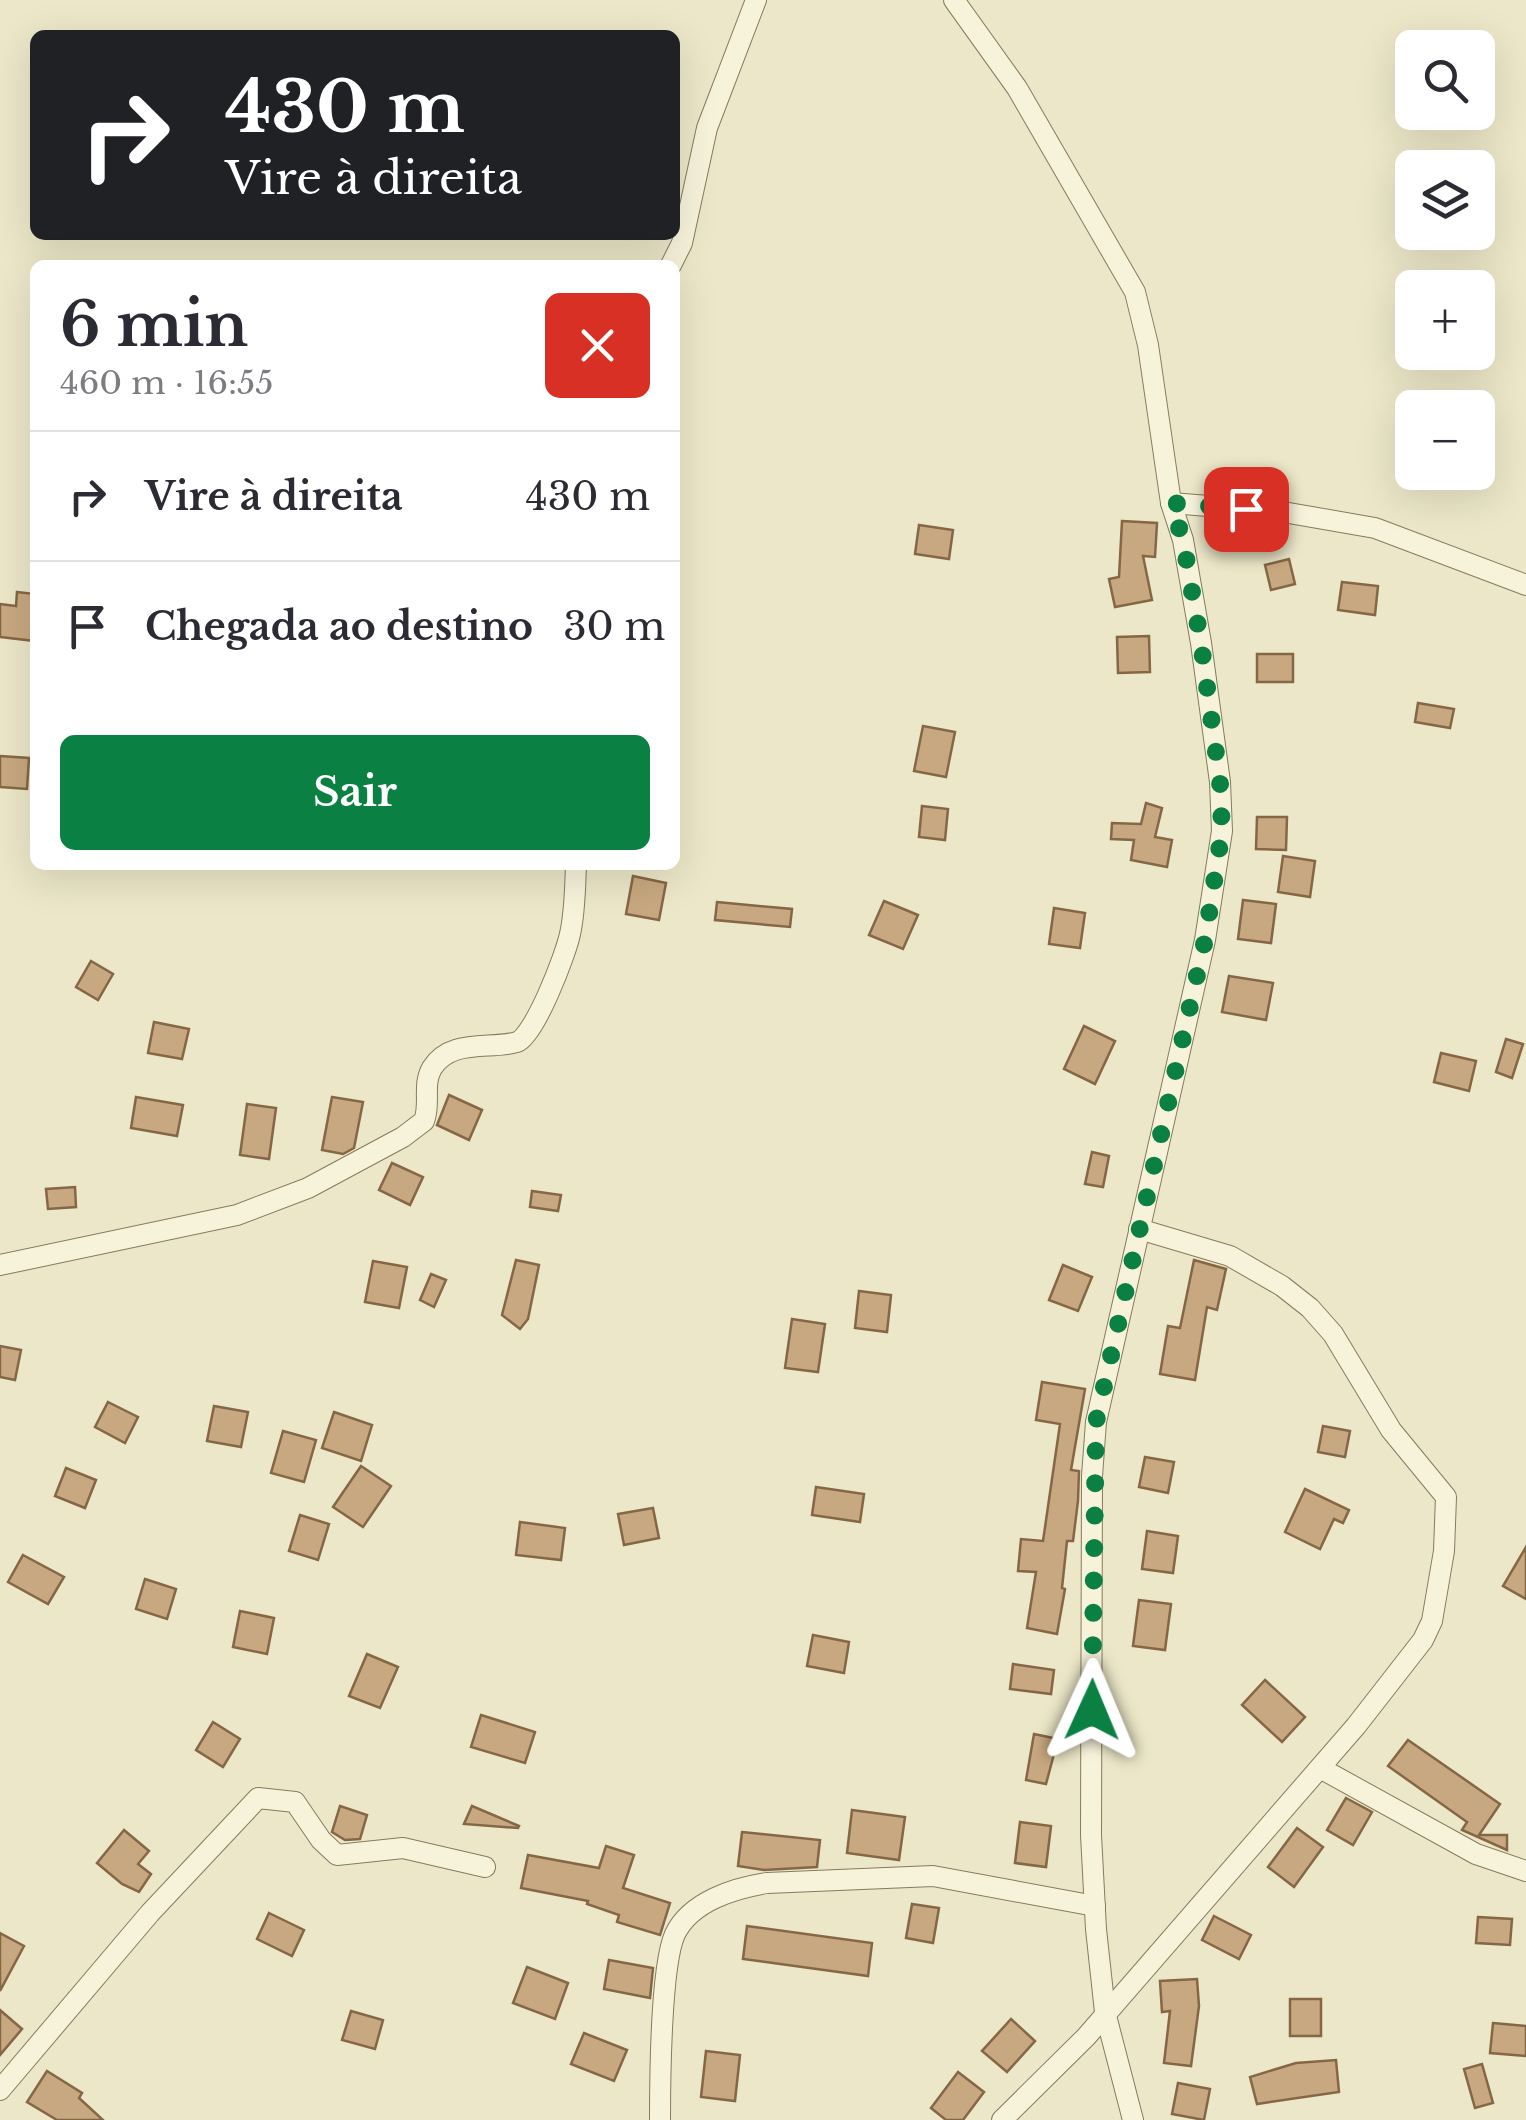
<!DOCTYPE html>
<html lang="pt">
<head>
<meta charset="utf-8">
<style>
  body { margin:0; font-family:"Libre Baskerville",serif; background:#f2f2f3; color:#2b2b33; height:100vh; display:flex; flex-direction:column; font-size:38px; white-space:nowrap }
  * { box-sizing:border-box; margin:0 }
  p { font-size:32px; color:#7c7c81 }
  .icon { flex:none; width:55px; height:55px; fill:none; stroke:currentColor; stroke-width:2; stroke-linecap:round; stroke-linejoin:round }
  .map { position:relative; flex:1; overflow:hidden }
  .drawer { position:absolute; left:30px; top:260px; width:650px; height:610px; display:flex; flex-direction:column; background:#fff; border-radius:15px; box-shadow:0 10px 40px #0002 }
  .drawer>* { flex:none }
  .banner { position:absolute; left:30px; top:30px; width:650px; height:210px; border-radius:15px; box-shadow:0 10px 40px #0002; background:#202124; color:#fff; overflow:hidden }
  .controls { position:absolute; left:1395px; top:30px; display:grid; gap:20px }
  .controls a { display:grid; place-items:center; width:100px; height:100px; border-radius:15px; background:#fff; box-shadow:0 10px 40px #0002; font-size:50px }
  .pin { position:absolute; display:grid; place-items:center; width:85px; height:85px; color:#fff; margin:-42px; border-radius:20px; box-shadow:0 5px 15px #0006 }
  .me { position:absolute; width:110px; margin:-55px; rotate:1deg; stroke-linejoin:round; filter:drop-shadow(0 0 8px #0008) }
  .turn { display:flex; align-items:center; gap:35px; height:210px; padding:0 30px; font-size:45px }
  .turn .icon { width:130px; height:130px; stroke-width:2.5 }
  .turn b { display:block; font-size:70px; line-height:85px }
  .round { display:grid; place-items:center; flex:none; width:105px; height:105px; border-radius:15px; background:#f2f2f3 }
  .headline { display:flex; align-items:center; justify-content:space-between; height:170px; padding:0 30px }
  h1 { font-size:60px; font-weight:700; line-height:75px }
  .button { display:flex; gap:20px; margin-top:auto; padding:20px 30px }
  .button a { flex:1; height:115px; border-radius:15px; background:#0b8043; color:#fff; font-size:40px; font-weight:700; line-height:115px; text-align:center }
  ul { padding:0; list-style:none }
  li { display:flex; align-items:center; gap:30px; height:130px; padding:0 30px; border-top:2px solid #e1e1e2 }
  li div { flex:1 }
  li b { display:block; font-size:38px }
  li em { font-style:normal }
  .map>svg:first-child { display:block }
  .building { fill:#c8a880; stroke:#856745; stroke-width:2.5 }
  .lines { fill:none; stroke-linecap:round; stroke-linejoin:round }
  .minor-casing { stroke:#877a5e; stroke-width:22 }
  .minor { stroke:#f7f3db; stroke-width:20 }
  .route { stroke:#0b8043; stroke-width:18; stroke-dasharray:0 32.4 }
</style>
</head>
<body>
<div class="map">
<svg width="1526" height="2120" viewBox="0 0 1526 2120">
  <rect width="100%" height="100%" fill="#ece7c8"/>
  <!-- building -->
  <g class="building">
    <polygon points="1122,521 1157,523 1155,557 1143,556 1152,600 1115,607 1109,579 1119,577"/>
    <polygon points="919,525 953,530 949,559 915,554"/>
    <polygon points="1289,559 1295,584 1271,590 1265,565"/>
    <polygon points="1342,582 1378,586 1375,615 1338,610"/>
    <polygon points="17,592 35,594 35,641 0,637 0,604 16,606"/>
    <polygon points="1149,636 1150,672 1118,673 1117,637"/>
    <rect x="1257" y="654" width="36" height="28"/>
    <polygon points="1418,703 1454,709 1450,728 1415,722"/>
    <polygon points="923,726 955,732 946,777 914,771"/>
    <polygon points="0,756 29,758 27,789 0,787"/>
    <polygon points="1146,803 1162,808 1155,837 1172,840 1167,867 1131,860 1134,840 1111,839 1112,823 1141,824"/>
    <polygon points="922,806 948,809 945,840 919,837"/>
    <polygon points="1257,817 1287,817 1286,850 1256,849"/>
    <polygon points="1283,856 1315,861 1310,897 1278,892"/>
    <polygon points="633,876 666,883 659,920 626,914"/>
    <polygon points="1243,900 1276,904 1271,943 1238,939"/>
    <polygon points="884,901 918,915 903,949 869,935"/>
    <polygon points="717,902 792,909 790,927 715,920"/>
    <polygon points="1054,908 1085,913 1080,948 1049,944"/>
    <polygon points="91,961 113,974 98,1000 76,987"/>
    <polygon points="1229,976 1273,983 1266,1020 1222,1012"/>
    <polygon points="154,1022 189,1029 182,1059 148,1053"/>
    <polygon points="1084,1026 1115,1041 1095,1084 1064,1069"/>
    <polygon points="1506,1039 1523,1044 1512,1078 1496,1072"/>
    <polygon points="1441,1053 1476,1061 1469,1091 1434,1082"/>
    <polygon points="449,1095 482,1110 469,1140 437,1125"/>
    <polygon points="136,1097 183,1105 177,1136 131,1128"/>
    <polygon points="332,1097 363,1102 354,1148 343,1154 322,1150"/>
    <polygon points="247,1104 276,1108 269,1159 240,1155"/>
    <polygon points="1092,1152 1109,1156 1103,1187 1085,1184"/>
    <polygon points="392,1163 423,1177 410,1205 379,1190"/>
    <polygon points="75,1187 76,1207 48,1209 46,1189"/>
    <polygon points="532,1191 561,1195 558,1211 530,1207"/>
    <polygon points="516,1260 539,1265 528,1319 520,1329 502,1315"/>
    <polygon points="1194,1260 1226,1269 1217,1310 1207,1307 1195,1380 1160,1374 1168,1326 1180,1328"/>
    <polygon points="373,1261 407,1267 399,1308 365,1302"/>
    <polygon points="1063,1265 1092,1277 1078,1311 1049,1300"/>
    <polygon points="431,1274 446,1280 434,1307 420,1300"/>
    <polygon points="859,1291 891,1295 887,1332 855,1328"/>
    <polygon points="792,1319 825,1324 818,1372 785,1368"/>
    <polygon points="0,1346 21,1350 15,1380 0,1377"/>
    <polygon points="1042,1382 1085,1389 1071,1470 1079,1471 1078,1501 1073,1541 1067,1541 1062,1588 1065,1589 1057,1634 1027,1628 1036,1572 1018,1571 1021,1539 1043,1541 1060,1424 1036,1420"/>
    <polygon points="108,1402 138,1417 125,1443 95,1427"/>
    <polygon points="214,1406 248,1412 241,1447 207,1441"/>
    <polygon points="334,1412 372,1425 361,1461 322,1448"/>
    <polygon points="1323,1426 1350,1431 1345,1457 1318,1452"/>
    <polygon points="283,1431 316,1440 304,1482 271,1473"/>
    <polygon points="1145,1457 1174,1462 1168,1493 1139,1487"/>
    <polygon points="361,1466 391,1486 363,1527 333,1507"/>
    <polygon points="66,1468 96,1480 85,1508 55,1496"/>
    <polygon points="816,1487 864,1494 860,1522 812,1515"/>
    <polygon points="1305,1489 1349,1510 1343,1523 1334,1519 1320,1549 1285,1532"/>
    <polygon points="653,1508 659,1538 624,1545 618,1514"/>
    <polygon points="300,1515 329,1524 318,1560 289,1551"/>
    <polygon points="520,1522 565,1528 561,1560 516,1555"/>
    <polygon points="1147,1531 1178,1536 1173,1573 1142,1569"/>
    <polygon points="1526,1547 1526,1599 1503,1586"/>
    <polygon points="23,1555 64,1577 48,1604 8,1582"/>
    <polygon points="145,1579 176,1589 167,1619 136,1609"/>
    <polygon points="1139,1600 1171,1604 1165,1650 1133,1646"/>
    <polygon points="240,1611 274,1618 267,1654 233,1647"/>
    <polygon points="813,1635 849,1642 844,1673 807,1666"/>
    <polygon points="367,1654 398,1667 380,1708 349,1696"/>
    <polygon points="1013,1664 1054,1670 1051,1694 1010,1689"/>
    <polygon points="1265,1680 1305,1717 1282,1742 1242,1705"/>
    <polygon points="481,1715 535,1732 525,1763 471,1747"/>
    <polygon points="213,1722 240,1739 223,1767 196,1750"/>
    <polygon points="1034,1734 1058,1739 1046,1784 1026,1780"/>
    <polygon points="1408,1740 1500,1804 1479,1835 1507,1835 1507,1850 1462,1830 1467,1822 1388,1766"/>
    <polygon points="1346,1798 1372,1812 1353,1845 1327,1830"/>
    <polygon points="340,1806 367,1815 360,1839 345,1840 332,1832"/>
    <polygon points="472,1806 519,1826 518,1828 464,1824"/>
    <polygon points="852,1810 905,1817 899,1860 847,1853"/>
    <polygon points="1020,1822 1051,1826 1046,1867 1015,1863"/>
    <polygon points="1297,1828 1323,1847 1294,1887 1268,1867"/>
    <polygon points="124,1830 149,1851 138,1864 151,1874 139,1892 122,1884 97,1863"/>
    <polygon points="742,1832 820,1840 817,1867 764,1870 738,1866"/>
    <polygon points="606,1846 634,1855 623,1888 670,1903 660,1935 617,1922 619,1915 587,1904 588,1901 521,1888 528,1855 599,1868"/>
    <polygon points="912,1904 939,1908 933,1943 906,1938"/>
    <polygon points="269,1913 304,1930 292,1956 257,1939"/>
    <polygon points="1214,1916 1251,1935 1239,1959 1202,1940"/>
    <polygon points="1478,1917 1512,1919 1510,1945 1476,1943"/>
    <polygon points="747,1926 872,1943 868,1976 743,1959"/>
    <polygon points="0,1933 24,1946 0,1991"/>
    <polygon points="609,1960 653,1968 650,1998 604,1989"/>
    <polygon points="527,1967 568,1983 555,2019 513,2003"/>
    <polygon points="1197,1979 1199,2006 1191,2066 1164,2063 1170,2011 1162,2012 1160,1981"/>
    <rect x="1290" y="1999" width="31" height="37"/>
    <polygon points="0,2010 22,2029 0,2055"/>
    <polygon points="351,2011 383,2020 375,2049 342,2040"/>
    <polygon points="1011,2019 1035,2041 1007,2072 982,2051"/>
    <polygon points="1493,2023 1526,2026 1526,2056 1490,2053"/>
    <polygon points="584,2033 627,2050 614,2081 571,2064"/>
    <polygon points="706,2051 740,2055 735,2101 701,2097"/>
    <polygon points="1336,2060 1339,2092 1257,2104 1250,2077 1296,2063"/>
    <polygon points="1482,2064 1493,2103 1475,2108 1464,2069"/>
    <polygon points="47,2071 82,2093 79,2098 103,2120 57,2120 27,2102"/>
    <polygon points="958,2072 984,2092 963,2120 946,2120 931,2108"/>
    <polygon points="1178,2083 1210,2089 1204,2120 1172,2114"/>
  </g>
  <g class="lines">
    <defs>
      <g id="minor">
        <polyline points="954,0 1017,88 1135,292 1148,345 1171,503 1183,540 1201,643 1220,782 1222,831 1205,940 1096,1422 1092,1476 1091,1835 1096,1929 1105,2012 1133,2120"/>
        <polyline points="671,265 682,243 707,128 756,0"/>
        <polyline points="1171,503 1283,512 1375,528 1526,585"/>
        <path d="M0,1265L237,1215L308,1188L403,1137L424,1121C431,1104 422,1085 432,1068C451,1038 490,1050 517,1042C534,1037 566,954 570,934C575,912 575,888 576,865"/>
        <polyline points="1320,1768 1476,1854 1526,1871"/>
        <polyline points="0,2090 150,1913 258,1798 295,1802 321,1840 337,1855 403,1848 485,1867"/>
        <path d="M660,2120C660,2081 661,1965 675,1934C691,1901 735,1888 767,1883L933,1876L1095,1906"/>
        <polyline points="1002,2120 1086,2037 1356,1726 1423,1640 1432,1621 1444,1551 1446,1497 1391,1430 1333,1334 1310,1308 1282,1286 1230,1256 1139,1229"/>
      </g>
    </defs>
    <!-- minor casing -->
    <use href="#minor" class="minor-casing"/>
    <!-- minor -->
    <use href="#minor" class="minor"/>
  </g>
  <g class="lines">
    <!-- route -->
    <polyline class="route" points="1092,1710 1096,1422 1205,940 1222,831 1220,782 1201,643 1183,540 1171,503 1246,509"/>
  </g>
</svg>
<div class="controls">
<a><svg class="icon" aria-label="search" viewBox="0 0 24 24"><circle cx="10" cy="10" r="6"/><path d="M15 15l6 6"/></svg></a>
<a><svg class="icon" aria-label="layers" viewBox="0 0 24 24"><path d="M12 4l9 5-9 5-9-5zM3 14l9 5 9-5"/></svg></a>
<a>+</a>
<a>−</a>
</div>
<div class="pin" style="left:1246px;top:509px;background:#d93025"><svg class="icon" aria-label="arrive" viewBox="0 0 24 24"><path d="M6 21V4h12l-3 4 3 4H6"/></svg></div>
<svg class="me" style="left:1092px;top:1710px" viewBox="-20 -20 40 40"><path d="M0-17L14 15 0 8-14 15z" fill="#0b8043" stroke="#fff" stroke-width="4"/></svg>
<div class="banner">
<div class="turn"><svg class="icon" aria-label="right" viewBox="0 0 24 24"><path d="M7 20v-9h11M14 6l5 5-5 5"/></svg><div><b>430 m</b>Vire à direita</div></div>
</div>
<section class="drawer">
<div class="headline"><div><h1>6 min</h1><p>460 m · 16:55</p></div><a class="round" style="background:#d93025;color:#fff"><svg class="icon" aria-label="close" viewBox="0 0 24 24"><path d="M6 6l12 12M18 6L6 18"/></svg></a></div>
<ul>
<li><svg class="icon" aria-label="right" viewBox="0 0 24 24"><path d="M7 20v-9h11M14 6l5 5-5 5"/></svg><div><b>Vire à direita</b></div><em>430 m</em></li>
<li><svg class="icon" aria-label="arrive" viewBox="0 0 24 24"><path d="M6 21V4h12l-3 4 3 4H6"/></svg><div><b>Chegada ao destino</b></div><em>30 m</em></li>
</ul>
<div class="button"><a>Sair</a></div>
</section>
</div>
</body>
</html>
